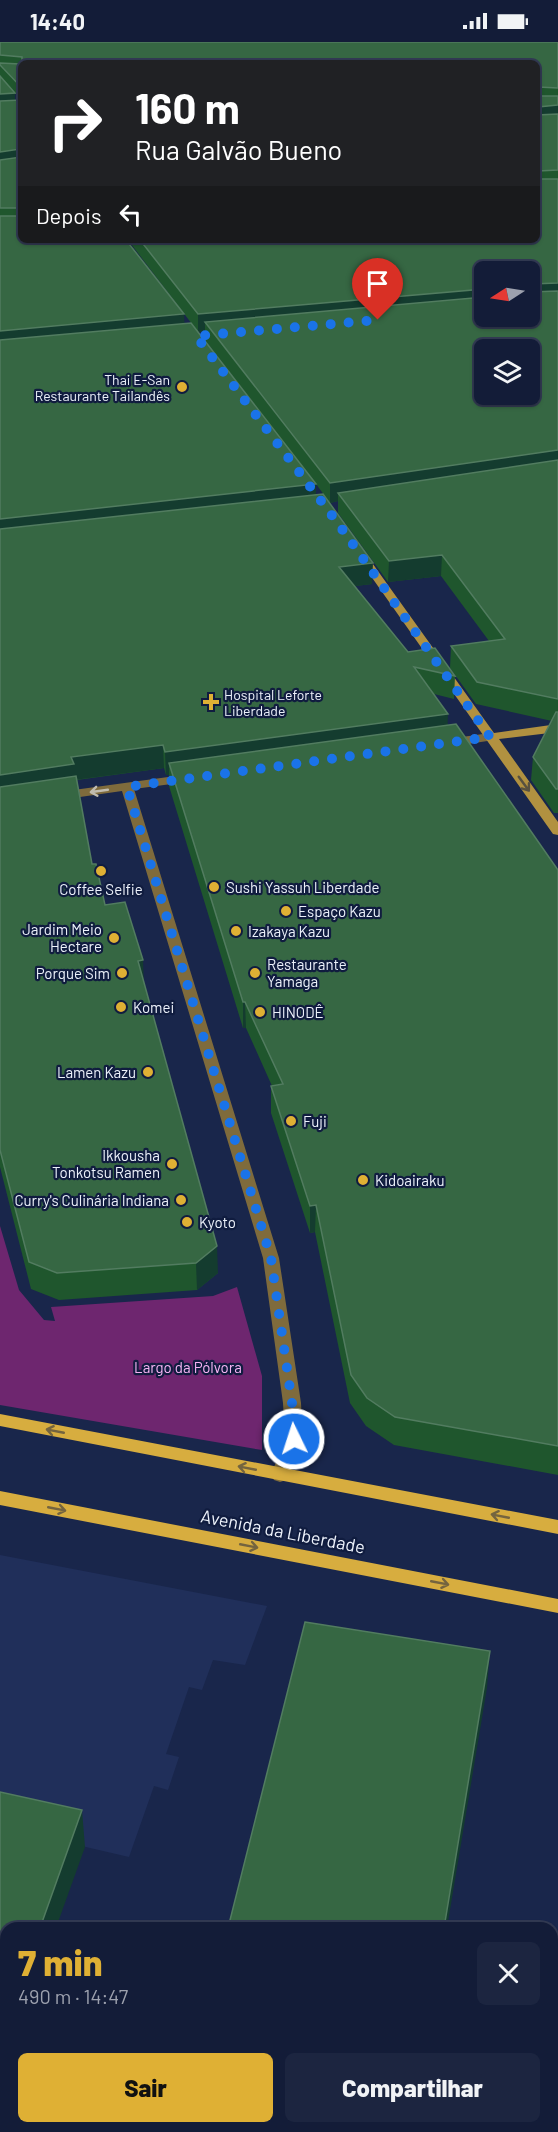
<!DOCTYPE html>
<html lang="pt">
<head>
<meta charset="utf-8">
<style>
  body { margin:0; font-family:Barlow,sans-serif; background:#1c2540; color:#f1f3f6; height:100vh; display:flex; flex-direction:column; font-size:22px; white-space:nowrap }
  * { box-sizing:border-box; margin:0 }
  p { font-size:20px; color:#9da1ae }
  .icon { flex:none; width:33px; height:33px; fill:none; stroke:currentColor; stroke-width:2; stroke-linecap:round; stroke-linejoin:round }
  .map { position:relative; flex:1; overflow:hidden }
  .drawer { position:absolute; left:0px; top:1880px; width:558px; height:212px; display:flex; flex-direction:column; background:#131c38; border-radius:18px 18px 0 0; box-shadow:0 2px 4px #0004,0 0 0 2px #323a53 }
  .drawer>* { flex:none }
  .guide { position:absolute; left:18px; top:18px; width:522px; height:183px; border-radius:9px; box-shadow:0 2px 4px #0004,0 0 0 2px #323a53; background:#202124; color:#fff; overflow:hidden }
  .needle { width:39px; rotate:258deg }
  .controls { position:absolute; left:474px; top:219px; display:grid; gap:12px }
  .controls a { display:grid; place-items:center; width:66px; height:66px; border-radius:9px; background:#131c38; box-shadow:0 2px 4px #0004,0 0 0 2px #323a53; font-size:30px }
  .pin { position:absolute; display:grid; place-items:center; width:51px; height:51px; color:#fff; margin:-62px -26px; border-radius:50% 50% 50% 0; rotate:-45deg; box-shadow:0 0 6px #0007 }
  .pin .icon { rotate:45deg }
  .me { position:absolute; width:66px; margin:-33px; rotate:356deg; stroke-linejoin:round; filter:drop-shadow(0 0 4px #0008) }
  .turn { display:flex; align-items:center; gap:21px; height:126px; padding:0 18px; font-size:27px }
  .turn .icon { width:78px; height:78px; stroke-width:2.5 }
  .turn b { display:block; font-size:42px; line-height:51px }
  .then { display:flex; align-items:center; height:57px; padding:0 18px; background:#0003; gap:12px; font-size:22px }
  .round { display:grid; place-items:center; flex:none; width:63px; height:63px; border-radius:9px; background:#1c2540 }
  .summary { display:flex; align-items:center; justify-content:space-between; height:102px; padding:0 18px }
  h1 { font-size:36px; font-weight:800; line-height:45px; color:#dfb034 }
  .cta { display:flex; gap:12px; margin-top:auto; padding:12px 18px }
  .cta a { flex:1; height:69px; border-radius:9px; background:#dfb034; color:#111; font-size:24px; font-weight:800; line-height:69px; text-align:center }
  .cta a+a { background:#1c2540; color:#f1f3f6 }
  .status { display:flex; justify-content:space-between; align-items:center; height:42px; padding:0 30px; background:#131c38; direction:ltr }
  .status svg { height:16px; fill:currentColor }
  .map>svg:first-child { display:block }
  .built { fill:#202f5a }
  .green { fill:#6e266f }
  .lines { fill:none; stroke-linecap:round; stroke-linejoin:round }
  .street { fill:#7f6b3c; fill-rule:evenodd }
  .secondary { fill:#b19140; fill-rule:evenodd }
  .primary { fill:#d7ad3f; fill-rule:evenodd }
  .wall { fill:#1f562d; fill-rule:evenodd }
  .shaded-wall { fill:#143c2f }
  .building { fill:#366743; stroke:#527c60; stroke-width:1.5; fill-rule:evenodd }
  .oneway { stroke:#58513f }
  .oneway2 { stroke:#c1bcaf }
  .oneway3 { stroke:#74643f }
  .route { stroke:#1a73e8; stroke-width:10; stroke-dasharray:0 18 }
  .poi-dot { fill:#dfb034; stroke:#101c3f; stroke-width:2 }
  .labels { text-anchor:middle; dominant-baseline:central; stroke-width:4.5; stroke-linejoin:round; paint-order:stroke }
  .far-poi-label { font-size:14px; fill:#edf2fb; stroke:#101c3f; text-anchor:end }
  .poi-label { font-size:15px; fill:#edf2fb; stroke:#101c3f; text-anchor:start }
  .park-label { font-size:15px; fill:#f6b4f4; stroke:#101c3f }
  .near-street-label { font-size:18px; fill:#edf2fb; stroke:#101c3f }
</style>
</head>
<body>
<div class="status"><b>14:40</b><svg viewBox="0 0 49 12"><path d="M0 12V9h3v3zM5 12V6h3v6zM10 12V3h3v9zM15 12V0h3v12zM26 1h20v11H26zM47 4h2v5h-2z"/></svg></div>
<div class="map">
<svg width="558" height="2090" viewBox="0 0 558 2090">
  <rect width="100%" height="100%" fill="#19264b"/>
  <!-- built -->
  <polygon class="built" points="0,1513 267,1564 245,1623 213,1618 202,1648 189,1645 166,1712 179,1715 168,1748 154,1744 129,1815 0,1785"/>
  <!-- green -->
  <polygon class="green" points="0,1184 19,1248 44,1278 55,1279 51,1265 213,1254 237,1245 262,1334 262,1408 0,1363"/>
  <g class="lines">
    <!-- street -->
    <g class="street">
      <polygon points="490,691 494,692 494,698 448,705 442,701 448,697"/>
      <polygon points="190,732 196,736 194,739 134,747 279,1216 301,1361 303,1397 289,1433 286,1438 280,1440 274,1438 271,1433 285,1397 283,1361 263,1216 122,749 59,758 53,754 59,750"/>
    </g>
    <!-- secondary -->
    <polygon class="secondary" points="361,510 365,511 494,691 558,682 558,690 499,697 558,780 558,793 553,792 356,513"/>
    <!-- primary -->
    <g class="primary">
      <polygon points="0,1372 558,1478 558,1492 0,1384"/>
      <polygon points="0,1449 558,1557 558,1571 0,1463"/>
    </g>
  </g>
  <!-- wall -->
  <g class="wall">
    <path d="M0,0H558V771H554L531,738L533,715L552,679L476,662L450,626L451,604L489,599L441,534L388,540L338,471V459L330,461L316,442V453L372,542L355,544L408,610L455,634L454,657L434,652L448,683L558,828V1433L394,1403L366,1384L350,1361L315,1190L310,1191L271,1071V1044H272L246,986H243L169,744V733H166L164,726L77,738L92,822L105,863L143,918V940L218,1231L197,1248L59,1258L31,1247L0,1125ZM21,21L537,198H128L198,290L205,289V298L312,437L185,282L21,198ZM15,51L21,58H15Z"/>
    <polygon points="541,2085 558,2090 540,2090"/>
  </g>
  <!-- shaded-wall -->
  <g class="shaded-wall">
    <polygon points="15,51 15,65 0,66 0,52"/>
    <polygon points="558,63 558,78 537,80 538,65"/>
    <polygon points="20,107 21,123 0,125 0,110"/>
    <polygon points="558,241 558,258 530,250 531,242"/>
    <polygon points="484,247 484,264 205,280 205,289 198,290 198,272"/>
    <polygon points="184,272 185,290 0,307 0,289"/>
    <polygon points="558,408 558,428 338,451 338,459 330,461 330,441"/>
    <polygon points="316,442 316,462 0,498 0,477"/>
    <polygon points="442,513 441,534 388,540 389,519"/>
    <polygon points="373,521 372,542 339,546 339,525"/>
    <polygon points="448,672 447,695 169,721 169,733 166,733 165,710"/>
    <polygon points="163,703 164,726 74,738 0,756 0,733 71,715"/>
    <polygon points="143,918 144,943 138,919"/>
    <polygon points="243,960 245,960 246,986 243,986"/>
    <polygon points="316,1163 315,1190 310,1191 310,1164"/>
    <polygon points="217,1204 218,1231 197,1248 196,1221"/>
    <polygon points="490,1609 487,1646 447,1886 444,1886"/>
    <polygon points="82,1768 85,1805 56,1886 40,1886"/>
  </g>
  <!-- building -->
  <g class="building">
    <polygon points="0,0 558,0 558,46 538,45 537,46 537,21 21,21 22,20 22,15 0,13"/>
    <polygon points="0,21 20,22 21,21 21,45 0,23"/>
    <polygon points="0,34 15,51 0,52"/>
    <polygon points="537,52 538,54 558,54 558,63 538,65 537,69"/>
    <polygon points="21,58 21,110 20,107 0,110 0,59"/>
    <polygon points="558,72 558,128 538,129 537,134 537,73"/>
    <polygon points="21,115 21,167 20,166 0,166 0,118"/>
    <path d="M537,137H558V241L531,242L530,250L558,249V408L330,441L205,280L484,255V274H530V230H484V247L198,272L140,198H537ZM484,308H530V352H484Z"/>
    <polygon points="21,171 21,198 126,198 184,272 0,289 0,174 20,174"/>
    <polygon points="191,281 316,442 0,477 0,298"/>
    <polygon points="558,418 558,657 477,640 451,604 505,597 442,513 389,519 338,451"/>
    <polygon points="323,452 373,521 339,525 408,610 435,606 455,634 414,625 448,672 165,710 163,703 71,715 74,722 0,733 0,487"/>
    <polygon points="556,670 558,670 558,747 556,747 533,715"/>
    <polygon points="456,682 558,828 558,1404 395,1375 367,1356 351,1333 316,1163 310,1164 271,1044 283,1042 245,960 243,960 169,721"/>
    <polygon points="76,734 92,822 96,822 105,863 125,860 143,918 138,919 217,1204 196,1221 57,1231 29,1220 0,1108 0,745"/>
    <polygon points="305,1580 490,1609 444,1886 228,1886"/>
    <polygon points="0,1750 82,1768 40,1886 6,1886 6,2085 404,2085 407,2090 0,2090"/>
    <polygon points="558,1972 558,2090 556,2090 541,2087 541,2085 552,2085 552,2012"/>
  </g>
  <!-- one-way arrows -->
  <defs><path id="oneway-shaft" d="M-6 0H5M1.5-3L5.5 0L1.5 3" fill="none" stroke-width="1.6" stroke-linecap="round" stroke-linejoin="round" transform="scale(1.5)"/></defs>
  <use class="oneway" href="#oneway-shaft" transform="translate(524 742) rotate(54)"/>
  <use class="oneway2" href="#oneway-shaft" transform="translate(99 749) rotate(172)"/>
  <g class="oneway3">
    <use href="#oneway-shaft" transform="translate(55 1389) rotate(-169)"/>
    <use href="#oneway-shaft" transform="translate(247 1426) rotate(-169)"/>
    <use href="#oneway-shaft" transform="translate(57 1467) rotate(11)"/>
    <use href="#oneway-shaft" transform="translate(500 1474) rotate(-169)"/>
    <use href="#oneway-shaft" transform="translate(249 1504) rotate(11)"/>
    <use href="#oneway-shaft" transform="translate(440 1541) rotate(11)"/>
  </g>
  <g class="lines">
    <!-- route -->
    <polyline class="route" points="294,1397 292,1361 271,1216 127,745 490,695 337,480 196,294 378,278"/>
  </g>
  <!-- markers -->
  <g class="poi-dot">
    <circle cx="182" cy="345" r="6"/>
    <path d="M208 651h6v6h6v6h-6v6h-6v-6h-6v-6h6z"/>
    <circle cx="101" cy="829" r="6"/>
    <circle cx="214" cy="845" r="6"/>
    <circle cx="286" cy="869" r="6"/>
    <circle cx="236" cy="889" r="6"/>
    <circle cx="114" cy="896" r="6"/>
    <circle cx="122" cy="931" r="6"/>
    <circle cx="255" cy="931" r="6"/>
    <circle cx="121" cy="965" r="6"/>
    <circle cx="260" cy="970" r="6"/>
    <circle cx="148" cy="1030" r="6"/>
    <circle cx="291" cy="1079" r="6"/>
    <circle cx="172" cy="1122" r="6"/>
    <circle cx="363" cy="1138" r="6"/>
    <circle cx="181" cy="1158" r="6"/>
    <circle cx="187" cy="1180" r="6"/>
  </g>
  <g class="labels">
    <!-- far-poi labels -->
    <g class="far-poi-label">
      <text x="170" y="337">Thai E-San<tspan x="170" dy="16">Restaurante Tailandês</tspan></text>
      <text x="224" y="652" text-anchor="start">Hospital Leforte<tspan x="224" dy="16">Liberdade</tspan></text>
    </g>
    <!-- poi labels -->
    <g class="poi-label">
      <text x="226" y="845">Sushi Yassuh Liberdade</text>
      <text x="101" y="847" text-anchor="middle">Coffee Selfie</text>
      <text x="298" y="869">Espaço Kazu</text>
      <text x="102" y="887" text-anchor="end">Jardim Meio<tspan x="102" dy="17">Hectare</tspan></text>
      <text x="248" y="889">Izakaya Kazu</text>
      <text x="267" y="922">Restaurante<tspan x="267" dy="17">Yamaga</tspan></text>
      <text x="110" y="931" text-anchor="end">Porque Sim</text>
      <text x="133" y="965">Komei</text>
      <text x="272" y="970">HINODÊ</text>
      <text x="136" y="1030" text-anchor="end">Lamen Kazu</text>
      <text x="303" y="1079">Fuji</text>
      <text x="160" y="1113" text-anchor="end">Ikkousha<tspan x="160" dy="17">Tonkotsu Ramen</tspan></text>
      <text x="375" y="1138">Kidoairaku</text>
      <text x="169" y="1158" text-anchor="end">Curry's Culinária Indiana</text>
      <text x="199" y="1180">Kyoto</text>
    </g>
    <!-- park labels -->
    <g class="park-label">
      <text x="188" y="1325">Largo da Pólvora</text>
    </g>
    <!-- near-street labels -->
    <g class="near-street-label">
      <text transform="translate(283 1489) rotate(11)">Avenida da Liberdade</text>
    </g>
  </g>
</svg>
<div class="controls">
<a><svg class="needle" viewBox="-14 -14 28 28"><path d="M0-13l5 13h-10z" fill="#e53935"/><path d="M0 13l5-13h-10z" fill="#9da1ae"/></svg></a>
<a><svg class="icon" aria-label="layers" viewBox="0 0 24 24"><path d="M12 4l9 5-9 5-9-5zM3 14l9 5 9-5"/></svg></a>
</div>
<div class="pin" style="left:378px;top:278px;background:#d93025"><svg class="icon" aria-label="arrive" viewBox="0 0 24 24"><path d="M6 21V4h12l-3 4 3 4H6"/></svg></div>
<svg class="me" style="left:294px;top:1397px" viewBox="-20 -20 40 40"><circle r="17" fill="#1a73e8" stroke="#fff" stroke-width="3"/><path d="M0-11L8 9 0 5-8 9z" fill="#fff"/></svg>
<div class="guide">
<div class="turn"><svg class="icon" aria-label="right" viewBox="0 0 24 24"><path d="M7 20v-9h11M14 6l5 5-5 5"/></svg><div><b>160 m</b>Rua Galvão Bueno</div></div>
<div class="then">Depois<svg class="icon" aria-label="left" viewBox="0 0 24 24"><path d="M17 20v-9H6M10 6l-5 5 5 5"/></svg></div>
</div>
<section class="drawer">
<div class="summary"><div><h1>7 min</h1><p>490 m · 14:47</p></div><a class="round"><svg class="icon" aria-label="close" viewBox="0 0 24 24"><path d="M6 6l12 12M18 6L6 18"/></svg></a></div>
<div class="cta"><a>Sair</a><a>Compartilhar</a></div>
</section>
</div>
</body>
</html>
